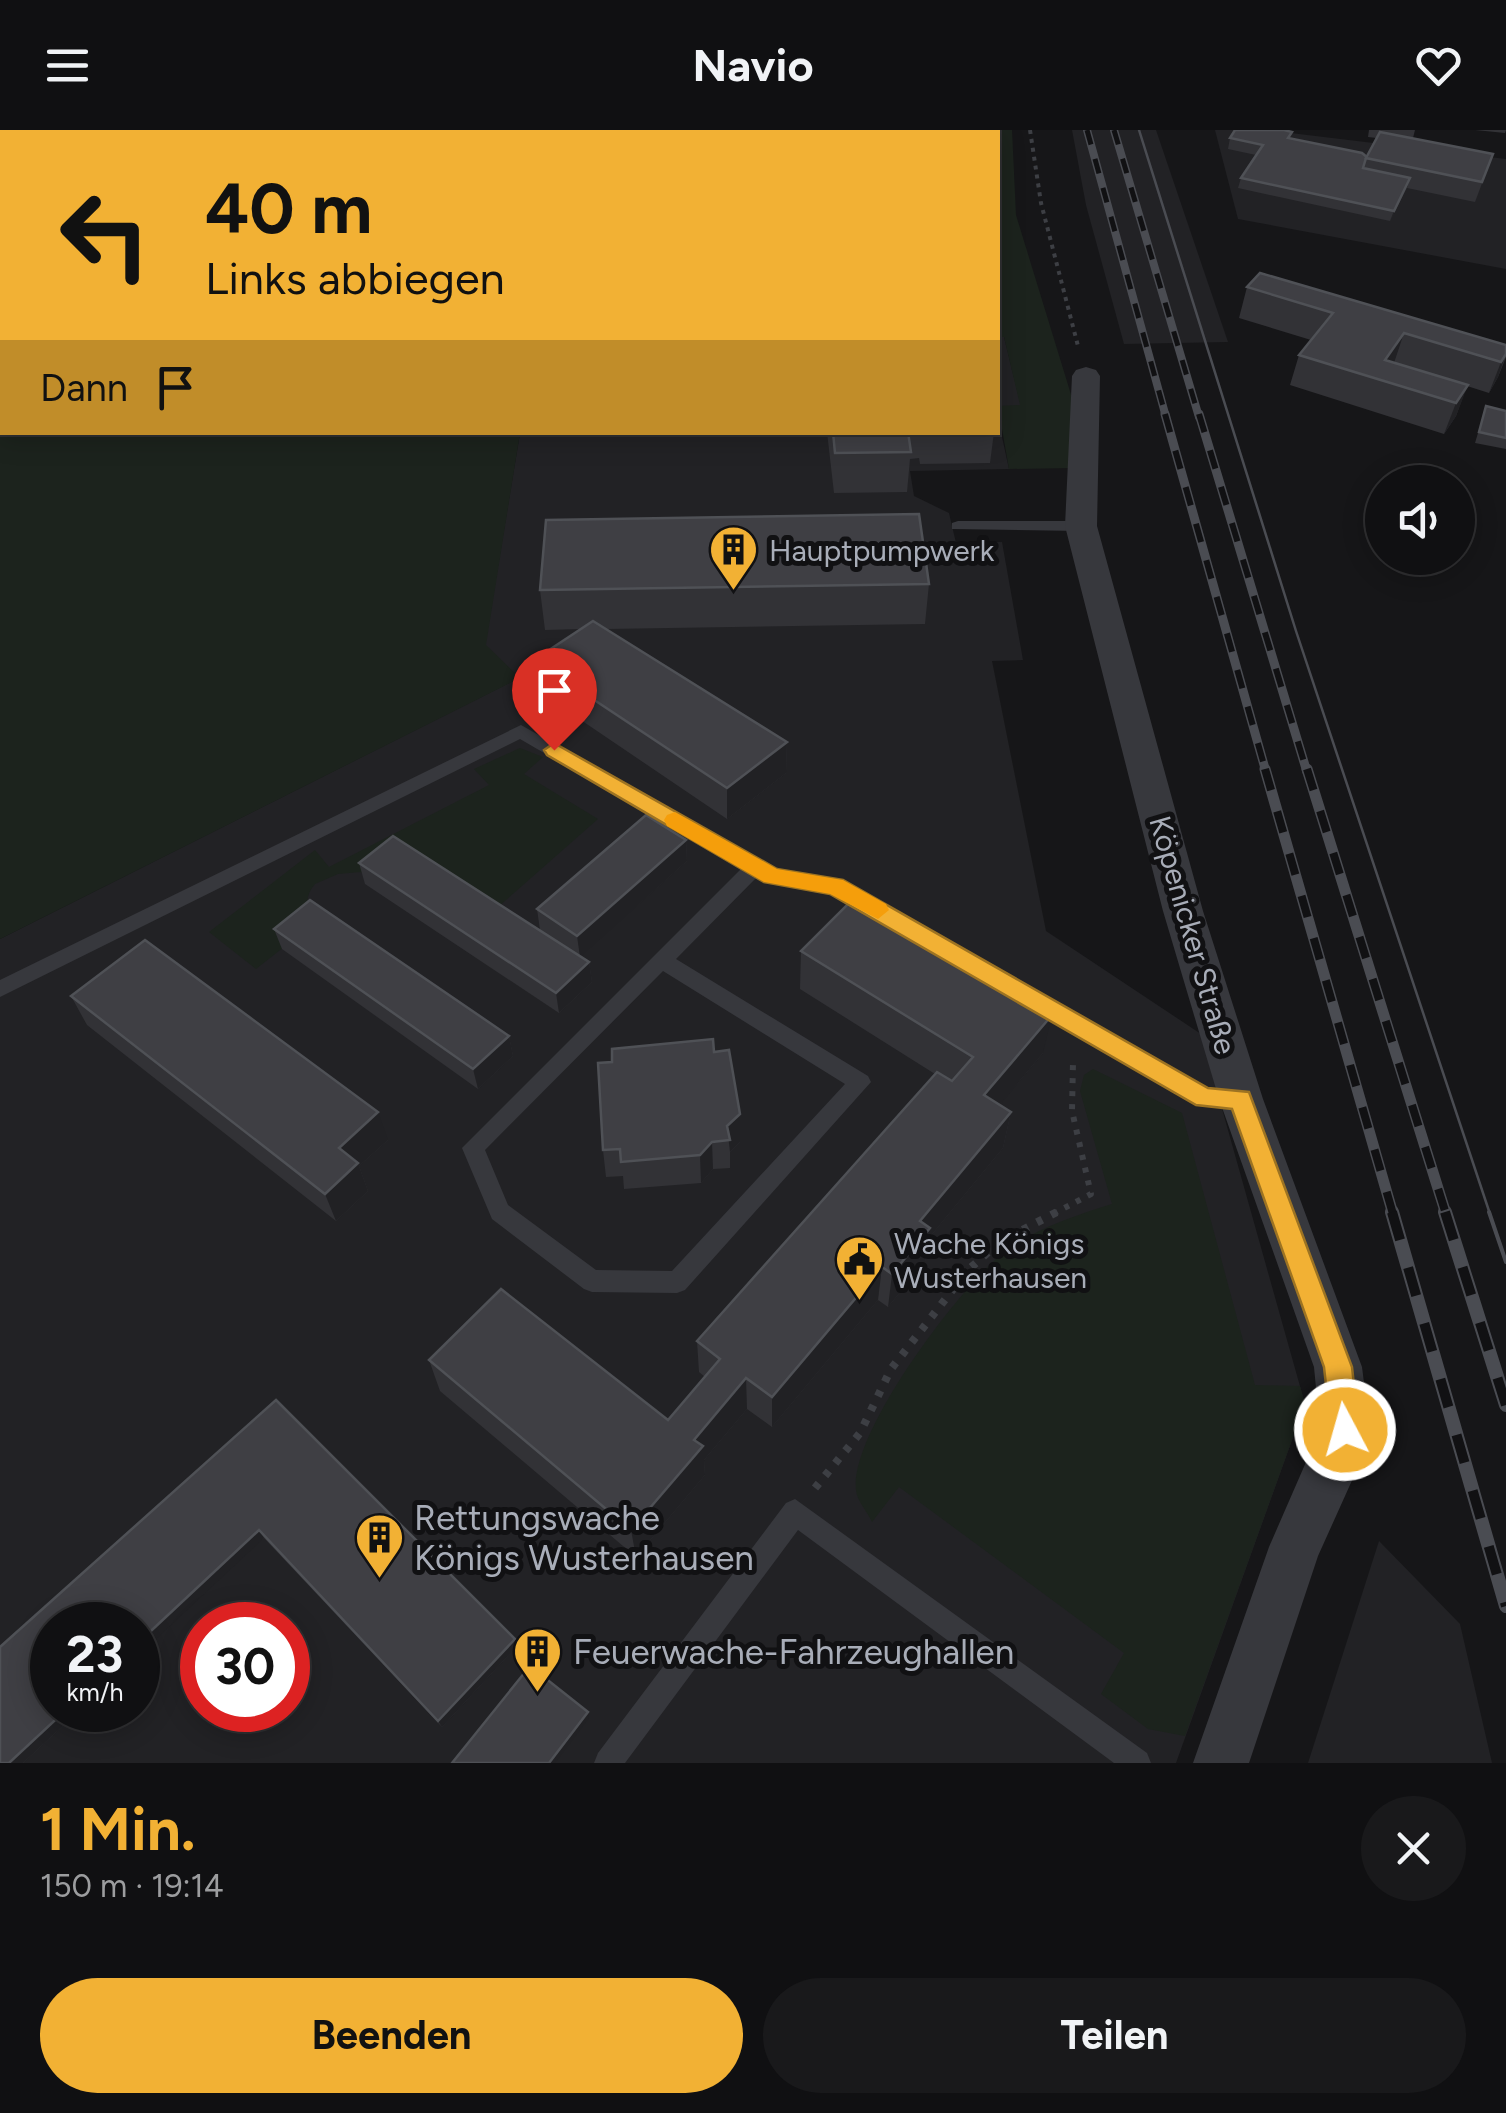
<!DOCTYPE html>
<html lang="de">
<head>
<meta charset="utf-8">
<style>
  body { margin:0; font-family:Figtree,sans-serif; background:#19191b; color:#f1f3f6; height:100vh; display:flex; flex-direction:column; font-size:38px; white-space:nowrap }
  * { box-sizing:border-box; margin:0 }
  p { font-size:32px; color:#9c9d9f }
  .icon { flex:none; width:55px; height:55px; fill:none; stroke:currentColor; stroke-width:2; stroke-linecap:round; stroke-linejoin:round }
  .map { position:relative; height:1633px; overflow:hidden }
  .side { display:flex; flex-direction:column; background:#101012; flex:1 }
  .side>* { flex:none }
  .guide { position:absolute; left:0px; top:0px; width:1000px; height:305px; box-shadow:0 5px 25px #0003,0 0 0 2px #303032; background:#f2b134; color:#111; overflow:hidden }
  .fabs { position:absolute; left:1365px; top:335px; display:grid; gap:20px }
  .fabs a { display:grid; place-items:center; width:110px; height:110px; border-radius:50%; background:#101012; box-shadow:0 5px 25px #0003,0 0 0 2px #303032; font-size:50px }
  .speed { position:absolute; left:30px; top:1472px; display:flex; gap:20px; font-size:50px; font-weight:700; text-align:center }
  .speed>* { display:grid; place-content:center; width:130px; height:130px; border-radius:50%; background:#101012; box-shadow:0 5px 25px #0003,0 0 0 2px #303032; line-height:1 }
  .speed small { font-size:25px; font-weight:400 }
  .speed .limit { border:15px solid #d22; background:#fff; color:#111 }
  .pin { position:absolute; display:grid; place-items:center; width:85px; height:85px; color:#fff; margin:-102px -42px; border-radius:50% 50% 50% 0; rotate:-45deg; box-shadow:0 0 10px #0007 }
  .pin .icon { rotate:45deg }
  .me { position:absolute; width:110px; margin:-55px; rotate:354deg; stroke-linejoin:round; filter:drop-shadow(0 0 8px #0008) }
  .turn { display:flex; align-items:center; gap:35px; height:210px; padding:0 40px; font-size:45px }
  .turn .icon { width:130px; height:130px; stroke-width:2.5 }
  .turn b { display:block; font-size:70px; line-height:85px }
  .then { display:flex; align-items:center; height:95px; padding:0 40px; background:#0003; gap:20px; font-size:38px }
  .round { display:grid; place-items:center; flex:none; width:105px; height:105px; border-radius:52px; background:#19191b }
  .headline { display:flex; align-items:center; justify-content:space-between; height:170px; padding:0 40px }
  h1 { font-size:60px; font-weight:700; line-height:75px; color:#f2b134 }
  .button { display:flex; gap:20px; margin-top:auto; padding:20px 40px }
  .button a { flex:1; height:115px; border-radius:60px; background:#f2b134; color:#111; font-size:40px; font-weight:700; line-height:115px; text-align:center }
  .button a+a { background:#19191b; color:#f1f3f6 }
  header { display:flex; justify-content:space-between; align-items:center; height:130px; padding:0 40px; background:#101012; font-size:45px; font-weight:700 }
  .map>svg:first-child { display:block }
  .built { fill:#222225; fill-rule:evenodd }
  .green { fill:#1c231d }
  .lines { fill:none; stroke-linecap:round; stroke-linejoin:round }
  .path-far2 { stroke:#3d3f44; stroke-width:4; stroke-dasharray:4 5; stroke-linecap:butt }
  .path-far1 { stroke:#3d3f44; stroke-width:6; stroke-dasharray:5 8; stroke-linecap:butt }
  .path { stroke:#3d3f44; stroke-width:8; stroke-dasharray:6 10; stroke-linecap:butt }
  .lane { fill:#37383d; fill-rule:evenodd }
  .street { fill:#37383d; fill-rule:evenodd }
  .tram-far1 { stroke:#4a4c52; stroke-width:2.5 }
  .tram { stroke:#4a4c52; stroke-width:4 }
  .rail-far3-casing { stroke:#4a4c52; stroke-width:8 }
  .rail-far2-casing { stroke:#4a4c52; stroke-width:9 }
  .rail-far1-casing { stroke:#4a4c52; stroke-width:11 }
  .rail-casing { stroke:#4a4c52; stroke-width:14 }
  .rail-far3 { stroke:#111113; stroke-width:5; stroke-dasharray:15; stroke-linecap:butt }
  .rail-far2 { stroke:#111113; stroke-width:6; stroke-dasharray:19; stroke-linecap:butt }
  .rail-far1 { stroke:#111113; stroke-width:8; stroke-dasharray:22; stroke-linecap:butt }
  .rail { stroke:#111113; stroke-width:10; stroke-dasharray:29; stroke-linecap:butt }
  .wall { fill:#323236 }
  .shaded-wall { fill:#212124 }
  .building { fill:#3f3f44; stroke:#4f5156; stroke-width:2.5 }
  .route { fill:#f2b134; stroke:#9d7322; stroke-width:2.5 }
  .slow { fill:#f59e0b }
  .labels { text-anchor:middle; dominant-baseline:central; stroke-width:10; stroke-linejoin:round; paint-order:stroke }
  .poi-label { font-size:30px; fill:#a8adb8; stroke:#111113; text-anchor:start }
  .street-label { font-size:30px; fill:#a8adb8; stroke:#111113 }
  .near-poi-label { font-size:35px; fill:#a8adb8; stroke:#111113; text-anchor:start }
</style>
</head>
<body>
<header><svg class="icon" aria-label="menu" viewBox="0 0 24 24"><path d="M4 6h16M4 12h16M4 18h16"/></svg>Navio<svg class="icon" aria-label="heart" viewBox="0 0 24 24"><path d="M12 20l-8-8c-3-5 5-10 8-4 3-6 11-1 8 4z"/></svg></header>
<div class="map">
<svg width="1506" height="1633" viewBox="0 0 1506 1633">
  <rect width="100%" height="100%" fill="#161618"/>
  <!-- built -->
  <g class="built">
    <polygon points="1072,0 1156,0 1228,212 1124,214 1086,75"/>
    <polygon points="1215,0 1265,0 1506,29 1506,139 1238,89"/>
    <polygon points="998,207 1004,207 1021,276 998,276"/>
    <path d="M998,289L1009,339L910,341L914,366L949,383L956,413L1002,412L1023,530L992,531L1046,801L1201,904L1305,1274L1176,1633H0V809L519,548L485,515L520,303L998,302ZM52,1495H138V1580H52ZM202,1495H288V1580H202Z"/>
    <polygon points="1379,1411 1460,1494 1492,1633 1308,1633"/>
  </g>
  <!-- green -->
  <g class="green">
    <polygon points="0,0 563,0 2,2 0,88"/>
    <polygon points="626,0 1012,0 1016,85 1073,271 1073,338 1009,339 998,276 1020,275 1004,207 998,207 998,2"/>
    <polygon points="0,213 2,302 520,303 486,515 520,548 0,809"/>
    <path d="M520,618L543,627L524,644L598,689L488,786L360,742L338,744L315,754C304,767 305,780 317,791L256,839L209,802L315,720L329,737L489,655L474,639Z"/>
    <path d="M1093,939L1182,983L1255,1255L1300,1256L1305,1274L1185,1606L1148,1599L1101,1564L1124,1523L899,1357L872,1392C868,1383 860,1374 857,1365C842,1311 964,1151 1007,1120C1037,1098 1077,1085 1112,1074L1080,961L1084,945Z"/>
  </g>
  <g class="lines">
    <!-- path-far2 -->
    <polyline class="path-far2" points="1030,0 1041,73 1078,216"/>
    <!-- path-far1 -->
    <polyline class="path-far1" points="1053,1084 1091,1064 1072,981 1073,932"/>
    <!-- path -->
    <polyline class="path" points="815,1358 860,1303 891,1239 968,1140 1001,1111 1057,1082"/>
    <!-- lane -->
    <g class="lane">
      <polygon points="958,391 1081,391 1089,396 1081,401 952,399 952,393"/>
      <path d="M521,595L776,740L842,751L1207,959L1249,963L1252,969L1249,975L1241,978L1196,974L831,763L772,754L757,747L676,829L868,946L871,952L685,1160L677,1163L592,1162L584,1159L492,1089L462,1018L742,738L520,609L0,867V850ZM663,841L845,954L672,1141L596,1140L508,1075L485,1020Z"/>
      <polygon points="795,1369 1147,1623 1151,1633 1114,1633 798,1400 625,1633 594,1633 598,1623 786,1373"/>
    </g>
    <!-- street -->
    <polygon class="street" points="1086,237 1096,240 1100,246 1097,396 1203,781 1263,969 1362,1237 1370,1300 1354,1346 1318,1426 1249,1633 1193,1633 1269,1417 1320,1300 1314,1237 1219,969 1163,781 1065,396 1072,246 1076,240"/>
    <!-- tram-far1 -->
    <polyline class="tram-far1" points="1139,0 1296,501 1490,1084"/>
    <!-- tram -->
    <polyline class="tram" points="1489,1082 1506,1132"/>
    <defs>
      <g id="rail-far3">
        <polyline points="1087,0 1166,287"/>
        <polyline points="1114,0 1199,287"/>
      </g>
      <g id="rail-far2">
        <polyline points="1165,284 1266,642"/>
        <polyline points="1199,284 1307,642"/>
      </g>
      <g id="rail-far1">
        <polyline points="1265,639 1393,1084"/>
        <polyline points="1307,639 1446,1084"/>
      </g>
      <g id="rail">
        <polyline points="1392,1082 1506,1476"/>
        <polyline points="1445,1082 1506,1275"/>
      </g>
    </defs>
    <!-- rail-far3 casing -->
    <use href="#rail-far3" class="rail-far3-casing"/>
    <!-- rail-far2 casing -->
    <use href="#rail-far2" class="rail-far2-casing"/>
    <!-- rail-far1 casing -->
    <use href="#rail-far1" class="rail-far1-casing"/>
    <!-- rail casing -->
    <use href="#rail" class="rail-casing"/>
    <!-- rail-far3 -->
    <use href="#rail-far3" class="rail-far3"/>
    <!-- rail-far2 -->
    <use href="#rail-far2" class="rail-far2"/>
    <!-- rail-far1 -->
    <use href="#rail-far1" class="rail-far1"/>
    <!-- rail -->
    <use href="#rail" class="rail"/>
  </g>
  <!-- wall -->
  <g class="wall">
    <polygon points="1369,0 1415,0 1413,8 1493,24 1475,72 1407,58 1390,91 1238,58 1241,48 1256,25 1228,19 1230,8 1290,8 1367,27 1377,8 1368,7"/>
    <polygon points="1475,0 1506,0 1505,3"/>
    <polygon points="1247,157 1506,215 1506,227 1498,247 1489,263 1467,256 1456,286 1444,304 1290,255 1299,225 1311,210 1239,188"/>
    <polygon points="1486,276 1506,281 1506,319 1475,313"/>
    <polygon points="827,302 994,302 990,333 920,334 919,328 910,329 907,362 834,363"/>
    <polygon points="929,454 925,494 606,499 787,612 786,643 727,689 538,561 534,530 580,499 545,500 540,460"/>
    <polygon points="686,710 687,731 580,826 589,832 592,852 559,883 365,754 359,733 540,800 537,779"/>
    <polygon points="274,799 509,906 513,926 478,959 282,819"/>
    <polygon points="801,821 1043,923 999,975 1011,982 1003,1018 929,1108 925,1132 888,1177 878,1170 772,1297 747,1279 704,1330 705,1345 636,1427 440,1261 429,1230 668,1290 705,1247 699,1242 697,1211 935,944 800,859"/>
    <polygon points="71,866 388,1010 359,1036 368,1061 336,1091 87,895"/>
    <polygon points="714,922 740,1012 730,1022 730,1038 713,1039 701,1053 624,1059 623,1046 606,1047 603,1020"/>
    <polygon points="276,1270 517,1516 442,1597 264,1408 52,1580 80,1580 23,1633 0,1633"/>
  </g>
  <!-- shaded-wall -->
  <g class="shaded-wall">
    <polygon points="1410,48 1407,58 1390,91 1394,81"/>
    <polygon points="1404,203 1394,233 1385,230"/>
    <polygon points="1506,224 1498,247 1489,263 1501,232"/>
    <polygon points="1468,255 1456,286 1444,304 1456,273"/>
    <polygon points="787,612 786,643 727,689 727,658"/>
    <polygon points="686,710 687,731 580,827 577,806"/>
    <polygon points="589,832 592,852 559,883 556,863"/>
    <polygon points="1052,885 1043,923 977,1002 984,965"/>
    <polygon points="509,906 513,926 478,959 473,939"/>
    <polygon points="378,982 388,1010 359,1036 368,1061 336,1091 325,1064 339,1018"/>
    <polygon points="1011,982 1003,1018 929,1108 925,1132 888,1177 892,1144 920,1091"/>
    <polygon points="740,984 740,1012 730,1022 727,996"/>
    <polygon points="712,1012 713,1039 701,1053 700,1025"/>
    <polygon points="882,1137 878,1170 772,1297 772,1267"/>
    <polygon points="746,1248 747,1279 704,1330 705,1345 636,1427 631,1400 694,1310"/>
    <polygon points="259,1400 264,1408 138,1526 138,1513"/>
    <polygon points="515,1509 517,1516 442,1597 438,1591"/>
    <polygon points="66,1580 80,1580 23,1633 9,1633"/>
    <polygon points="588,1582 589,1588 555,1633 549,1633"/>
  </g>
  <!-- building -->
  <g class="building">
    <polygon points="462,0 512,0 514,2 447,2"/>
    <polygon points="1235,0 1284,0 1292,2 1288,8 1362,23 1368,28 1366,28 1363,38 1410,48 1394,81 1241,48 1263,15 1230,8"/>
    <polygon points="1380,2 1493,24 1482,52 1366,28"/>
    <polygon points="1260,143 1506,215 1506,224 1501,232 1404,203 1385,230 1468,255 1456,273 1299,225 1333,183 1247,157"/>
    <polygon points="1486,276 1506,281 1506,308 1479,302"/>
    <polygon points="833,302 908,302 911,322 835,323"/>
    <polygon points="919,384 929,454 540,460 546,390"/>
    <polygon points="593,491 787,612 727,658 534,530"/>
    <polygon points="646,685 686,710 577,806 537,779"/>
    <polygon points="393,706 589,832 556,863 359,733"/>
    <polygon points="854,768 1052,885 984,965 1011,982 920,1091 930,1098 892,1144 882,1137 772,1267 746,1248 694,1310 703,1316 631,1400 429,1230 501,1159 668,1290 720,1229 697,1211 937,942 952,951 973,927 801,821"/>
    <polygon points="310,770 509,906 473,939 274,799"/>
    <polygon points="145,810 378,982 339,1018 358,1033 325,1064 71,866"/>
    <polygon points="713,909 714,922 729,920 740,984 727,996 730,1010 712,1012 700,1025 621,1032 620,1019 603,1020 598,933 612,932 612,919"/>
    <polygon points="276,1270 515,1509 438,1591 259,1400 138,1513 138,1495 52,1495 52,1580 66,1580 9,1633 0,1633 0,1517"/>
    <polygon points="530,1536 588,1582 549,1633 452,1633"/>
  </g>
  <!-- route -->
  <polygon class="route" points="554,613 777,739 843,750 1208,958 1249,962 1352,1237 1359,1300 1355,1310 1345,1314 1335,1310 1331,1300 1324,1237 1232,979 1196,975 830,764 764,752 547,625 544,620"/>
  <!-- slow -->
  <polygon class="slow" points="675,682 777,739 843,750 886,774 889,780 878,789 830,764 764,752 667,696 664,690 667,685"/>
  <!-- icons -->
  <defs>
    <symbol id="building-pin" viewBox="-11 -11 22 30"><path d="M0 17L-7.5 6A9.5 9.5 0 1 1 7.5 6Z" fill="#f2b134" stroke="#111113"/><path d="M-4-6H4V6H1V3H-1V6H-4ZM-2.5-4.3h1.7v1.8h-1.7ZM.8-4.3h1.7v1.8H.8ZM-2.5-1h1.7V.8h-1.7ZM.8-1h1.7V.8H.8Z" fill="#111"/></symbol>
    <symbol id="civic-pin" viewBox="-11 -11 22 30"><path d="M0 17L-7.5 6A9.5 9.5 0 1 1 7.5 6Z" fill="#f2b134" stroke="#111113"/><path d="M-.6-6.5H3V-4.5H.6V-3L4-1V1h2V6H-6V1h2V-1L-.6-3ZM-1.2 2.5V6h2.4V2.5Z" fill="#111"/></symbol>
  </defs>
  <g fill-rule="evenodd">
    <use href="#building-pin" x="706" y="392" width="55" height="75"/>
    <use href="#civic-pin" x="832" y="1102" width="55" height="75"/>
    <use href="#building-pin" x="352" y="1380" width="55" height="75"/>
    <use href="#building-pin" x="510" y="1494" width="55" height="75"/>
  </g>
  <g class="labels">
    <!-- poi labels -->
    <g class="poi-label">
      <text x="769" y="420">Hauptpumpwerk</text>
      <text x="894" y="1113">Wache Königs<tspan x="894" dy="34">Wusterhausen</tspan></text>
    </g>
    <!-- street labels -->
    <g class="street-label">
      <text transform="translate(1193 805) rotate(74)">Köpenicker Straße</text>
    </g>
    <!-- near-poi labels -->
    <g class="near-poi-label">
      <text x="414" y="1388">Rettungswache<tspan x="414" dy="40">Königs Wusterhausen</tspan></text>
      <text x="573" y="1522">Feuerwache-Fahrzeughallen</text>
    </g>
  </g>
</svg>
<div class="fabs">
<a><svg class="icon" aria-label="sound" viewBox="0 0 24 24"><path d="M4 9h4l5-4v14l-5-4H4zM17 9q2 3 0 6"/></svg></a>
</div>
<div class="speed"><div>23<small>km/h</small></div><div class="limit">30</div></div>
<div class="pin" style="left:554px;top:620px;background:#d93025"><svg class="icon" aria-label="arrive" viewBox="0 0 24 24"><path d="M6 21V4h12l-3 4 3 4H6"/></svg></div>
<svg class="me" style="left:1345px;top:1300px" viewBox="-20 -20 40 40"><circle r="17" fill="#f2b134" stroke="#fff" stroke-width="3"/><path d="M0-11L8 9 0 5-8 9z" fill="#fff"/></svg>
<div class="guide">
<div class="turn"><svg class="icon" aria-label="left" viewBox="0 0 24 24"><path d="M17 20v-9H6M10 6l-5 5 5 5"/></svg><div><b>40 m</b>Links abbiegen</div></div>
<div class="then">Dann<svg class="icon" aria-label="arrive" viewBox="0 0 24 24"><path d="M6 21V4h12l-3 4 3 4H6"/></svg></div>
</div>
</div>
<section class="side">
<div class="headline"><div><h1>1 Min.</h1><p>150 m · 19:14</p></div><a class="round"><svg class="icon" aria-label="close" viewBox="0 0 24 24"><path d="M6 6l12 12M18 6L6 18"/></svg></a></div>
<div class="button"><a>Beenden</a><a>Teilen</a></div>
</section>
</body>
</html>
